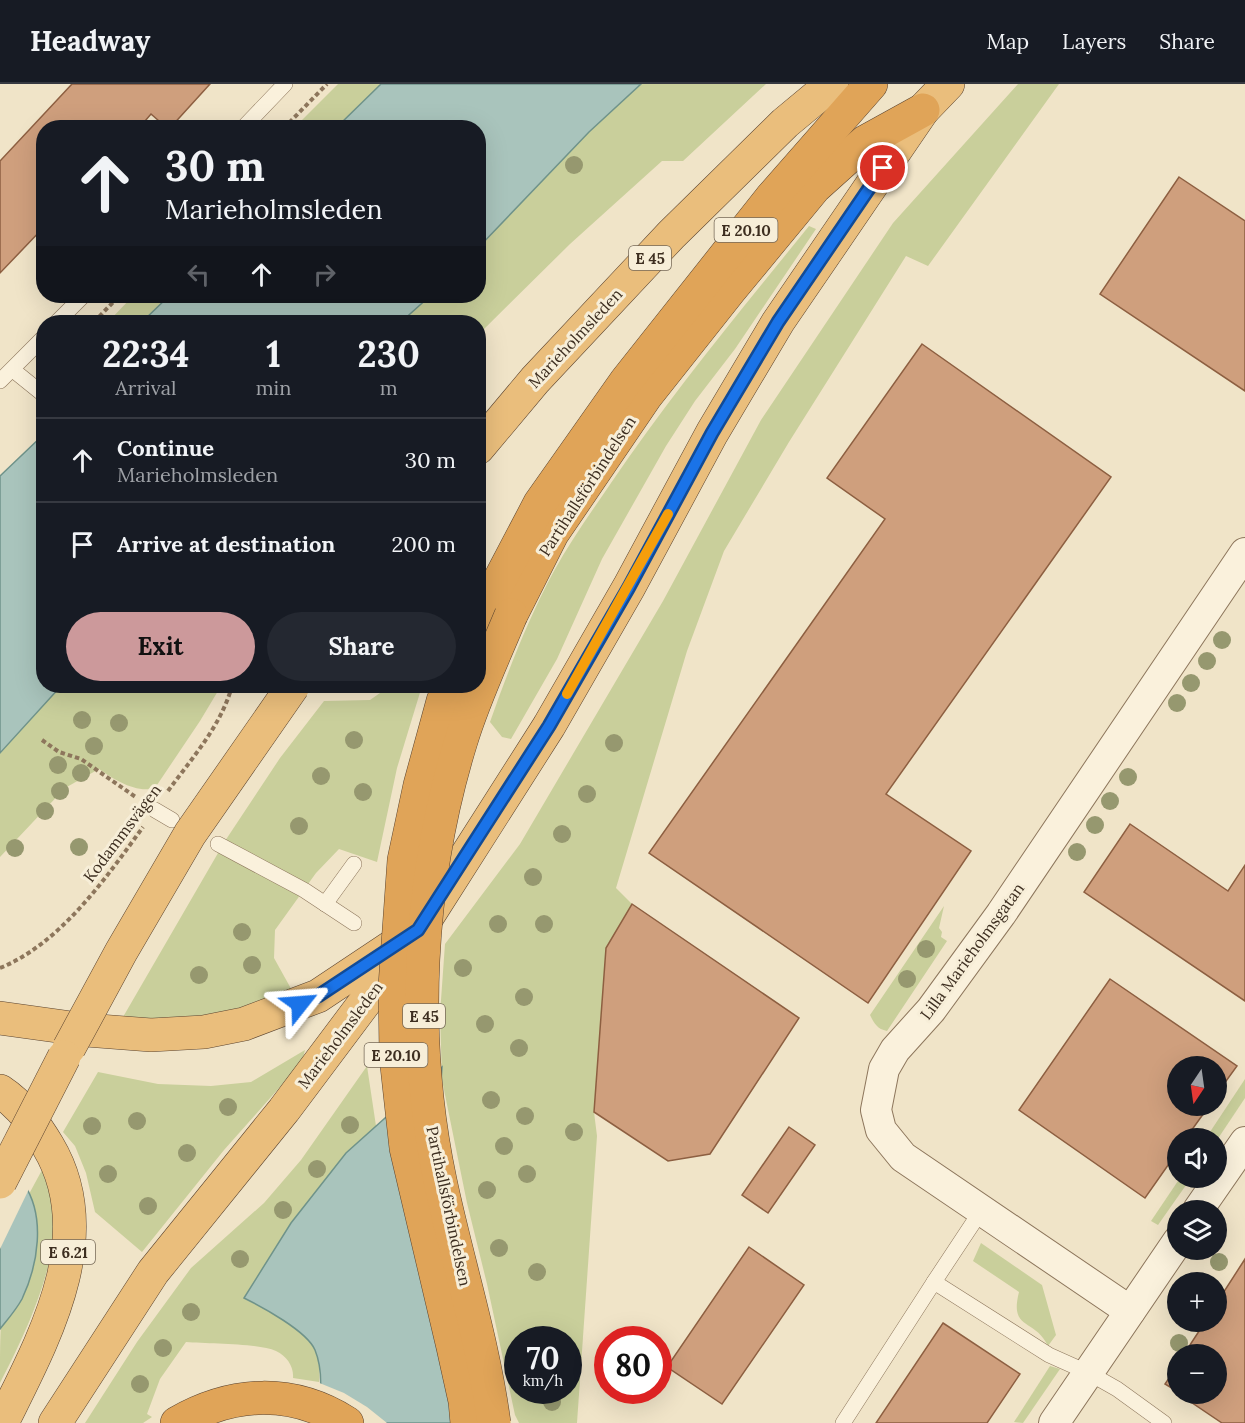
<!DOCTYPE html>
<html lang="en">
<head>
<meta charset="utf-8">
<style>
  body { margin:0; font-family:Lora,serif; background:#242831; color:#f1f3f6; height:100vh; display:flex; flex-direction:column; font-size:22px; white-space:nowrap }
  * { box-sizing:border-box; margin:0 }
  p { font-size:20px; color:#9ea1a6 }
  .icon { flex:none; width:33px; height:33px; fill:none; stroke:currentColor; stroke-width:2; stroke-linecap:round; stroke-linejoin:round }
  .map { position:relative; flex:1; overflow:hidden }
  .drawer { position:absolute; left:36px; top:231px; width:450px; height:378px; display:flex; flex-direction:column; background:#171b24; border-radius:24px; box-shadow:0 6px 24px #0002 }
  .drawer>* { flex:none }
  .hud { position:absolute; left:36px; top:36px; width:450px; height:183px; border-radius:24px; box-shadow:0 6px 24px #0002; background:#171b24; color:#f1f3f6; overflow:hidden }
  .needle { width:39px; rotate:193deg }
  .controls { position:absolute; left:1167px; top:972px; display:grid; gap:12px }
  .controls a { display:grid; place-items:center; width:60px; height:60px; border-radius:50%; background:#171b24; box-shadow:0 6px 24px #0002; font-size:30px }
  .speed { position:absolute; left:504px; top:1242px; display:flex; gap:12px; font-size:30px; font-weight:700; text-align:center }
  .speed>* { display:grid; place-content:center; width:78px; height:78px; border-radius:50%; background:#171b24; box-shadow:0 6px 24px #0002; line-height:1 }
  .speed small { font-size:15px; font-weight:400 }
  .speed .limit { border:9px solid #d22; background:#fff; color:#111 }
  .pin { position:absolute; display:grid; place-items:center; width:51px; height:51px; color:#fff; margin:-26px; border:3px solid #fff; border-radius:50%; box-shadow:0 2px 6px #0007 }
  .me { position:absolute; width:66px; margin:-33px; rotate:62deg; stroke-linejoin:round; filter:drop-shadow(0 0 4px #0008) }
  .turn { display:flex; align-items:center; gap:21px; height:126px; padding:0 30px; font-size:27px }
  .turn .icon { width:78px; height:78px; stroke-width:2.5 }
  .turn b { display:block; font-size:42px; line-height:51px }
  .lanes { display:flex; align-items:center; height:57px; padding:0 30px; background:#0003; justify-content:center; gap:30px; direction:ltr }
  .lanes .off { opacity:.35 }
  .eta { display:flex; justify-content:space-evenly; align-items:center; height:102px; text-align:center }
  .eta b { font-size:36px; font-weight:800; line-height:42px }
  .action { display:flex; gap:12px; margin-top:auto; padding:12px 30px }
  .action a { flex:1; height:69px; border-radius:36px; background:#cc999b; color:#111; font-size:24px; font-weight:800; line-height:69px; text-align:center }
  .action a+a { background:#242831; color:#f1f3f6 }
  ul { padding:0; list-style:none }
  li { display:flex; align-items:center; gap:18px; height:84px; padding:0 30px; border-top:2px solid #363941 }
  li div { flex:1 }
  li b { display:block; font-size:22px }
  li em { font-style:normal }
  header { display:flex; align-items:center; gap:36px; box-sizing:border-box; height:84px; padding:0 30px; background:#171b24; border-bottom:2px solid #363941 }
  header strong { font-size:28px }
  nav { display:flex; gap:33px; margin-inline-start:auto; font-size:21px }
  .map>svg:first-child { display:block }
  .green { fill:#c9cf9b; fill-rule:evenodd }
  .water { fill:#a9c4bc; stroke:#6f938a; stroke-width:1.5 }
  .pier { fill:#f0e4c8 }
  .building { fill:#cf9f7d; stroke:#8d5f41; stroke-width:1.5 }
  .lines { fill:none; stroke-linecap:round; stroke-linejoin:round }
  .service-casing { stroke:#8d765c; stroke-width:16 }
  .minor-casing { stroke:#8d765c; stroke-width:32 }
  .trunk-casing { stroke:#5b4430; stroke-width:34 }
  .motorway-casing { stroke:#5b4430; stroke-width:34 }
  .path { stroke:#8d765c; stroke-width:4; stroke-dasharray:4.5 3; stroke-linecap:butt }
  .service { stroke:#faf1dc; stroke-width:15 }
  .minor { stroke:#faf1dc; stroke-width:30 }
  .trunk { stroke:#eabe7c; stroke-width:33 }
  .motorway { stroke:#e0a458; stroke-width:33 }
  .trunk-bridge-casing { stroke:#5b4430; stroke-width:34; stroke-linecap:butt }
  .motorway-bridge-casing { stroke:#5b4430; stroke-width:34; stroke-linecap:butt }
  .trunk-bridge { stroke:#eabe7c; stroke-width:33 }
  .motorway-bridge { stroke:#e0a458; stroke-width:33 }
  .tree { fill:#96986f }
  .route-casing { stroke:#114b97; stroke-width:15 }
  .route { stroke:#1a73e8; stroke-width:10 }
  .slow { stroke:#f59e0b; stroke-width:10 }
  .labels { text-anchor:middle; dominant-baseline:central; stroke-width:6; stroke-linejoin:round; paint-order:stroke }
  .shield { fill:#f7eed8; stroke:#756857; stroke-width:1.5 }
  .shield-label { font-size:15px; font-weight:bold; fill:#3d2e20 }
  .street-label { font-size:16px; fill:#3d2e20; stroke:#f7eed8 }
</style>
</head>
<body>
<header>
<strong>Headway</strong>
<nav><a>Map</a><a>Layers</a><a>Share</a></nav>
</header>
<div class="map">
<svg width="1245" height="1339" viewBox="0 0 1245 1339">
  <rect width="100%" height="100%" fill="#f0e4c8"/>
  <!-- green -->
  <g class="green">
    <polygon points="338,0 381,0 337,43 295,43"/>
    <polygon points="641,0 766,0 683,77 662,77 570,160 479,250 478,238 401,238 430,212 478,212 479,163 589,48"/>
    <path d="M1018,0H1059L928,182L906,172L789,358L724,467L687,567L616,804L632,820L606,864L594,1028L597,1052L577,1339H519L515,1331L487,1200L467,1119L442,996L440,930L445,860L520,760L663,517L761,336L893,139ZM518,1256H568V1306H518Z"/>
    <path d="M809,142L816,145L735,265L695,317L666,362L602,475L557,575L511,655L502,653L490,638C508,587 528,535 554,487C571,456 592,427 611,399C672,309 741,226 809,142Z"/>
    <polygon points="133,212 169,212 142,238 108,238"/>
    <path d="M61,602H221L200,637L155,704C137,710 113,695 99,685L65,704L0,773V669Z"/>
    <polygon points="390,602 422,602 397,684 377,778 339,765 316,789 275,846 274,874 294,910 224,930 161,935 123,933 225,757 280,674 324,617 370,616"/>
    <path d="M944,822L939,844L942,848L941,853L947,857L887,947C877,945 874,939 870,931Z"/>
    <polygon points="305,966 302,978 224,1066 142,1168 95,1128 86,1089 75,1062 63,1048 98,988 158,1000 211,1002 251,998"/>
    <path d="M367,982L376,1042L346,1069L291,1139L244,1214C268,1227 296,1240 313,1262C320,1271 320,1287 319,1298L293,1294C294,1283 287,1272 276,1267C257,1259 209,1260 186,1258L160,1295L147,1330L152,1333L143,1339H85L137,1258L191,1184L264,1119L301,1076Z"/>
    <polygon points="1245,995 1245,1014 1217,1056 1206,1054"/>
    <path d="M42,1086C47,1101 53,1115 54,1131C58,1181 23,1255 0,1299C0,1288 0,1250 1,1243C6,1234 15,1226 20,1217C38,1186 43,1143 29,1110Z"/>
    <polygon points="1180,1094 1191,1094 1158,1141 1151,1137"/>
    <path d="M981,1159L1042,1201L1056,1251L1048,1262C1035,1234 1009,1247 1019,1208L973,1177Z"/>
    <polygon points="1050,1282 1060,1285 1023,1339 1014,1338"/>
  </g>
  <!-- water -->
  <g class="water">
    <polygon points="381,0 641,0 589,48 479,163 478,44 337,43"/>
    <polygon points="169,212 430,212 401,238 142,238"/>
    <polygon points="43,351 44,602 61,602 0,669 0,392"/>
    <path d="M442,983L439,1030L503,1339H315C321,1317 324,1288 315,1266C307,1247 262,1223 244,1214L291,1139L346,1069Z"/>
    <path d="M0,1072C8,1081 18,1090 24,1100C46,1133 38,1181 22,1215C16,1226 8,1235 0,1245Z"/>
  </g>
  <!-- pier -->
  <g class="pier">
    <polygon points="0,1069 27,1097 30,1103 0,1165"/>
    <polygon points="317,1298 344,1309 367,1323 387,1339 316,1339"/>
  </g>
  <!-- building -->
  <g class="building">
    <polygon points="72,0 210,0 170,44 167,44 151,30 139,44 44,44 44,143 0,189 0,77"/>
    <polygon points="1179,93 1245,137 1245,307 1100,210"/>
    <polygon points="922,260 1111,393 886,710 971,767 868,919 649,769 885,435 827,394"/>
    <polygon points="1130,740 1228,807 1245,781 1245,917 1084,808"/>
    <polygon points="632,820 799,934 710,1070 668,1077 594,1028 606,864"/>
    <polygon points="1110,895 1237,982 1216,1011 1216,982 1178,982 1178,1022 1209,1022 1186,1054 1178,1054 1178,1067 1145,1114 1019,1026"/>
    <polygon points="789,1043 815,1061 768,1129 742,1111"/>
    <polygon points="749,1163 804,1201 722,1320 667,1283"/>
    <polygon points="1245,1175 1245,1339 1222,1339 1179,1310 1216,1310 1216,1270 1184,1270 1205,1238 1216,1238 1216,1220"/>
    <polygon points="943,1239 1020,1290 987,1339 876,1339"/>
    <polygon points="1178,1281 1178,1308 1165,1300"/>
  </g>
  <g class="lines">
    <defs>
      <g id="service">
        <polyline points="243,44 285,0"/>
        <polyline points="57,238 83,212"/>
        <polyline points="13,286 44,311"/>
        <polyline points="0,297 44,253"/>
        <polyline points="155,726 172,736"/>
        <polyline points="218,760 304,806 354,839"/>
        <polyline points="325,820 354,780"/>
        <polyline points="934,1198 981,1127"/>
        <polyline points="843,1339 934,1198 1049,1271 1087,1288 1117,1305 1164,1339"/>
      </g>
      <g id="minor">
        <polyline points="1198,1126 1245,1058"/>
        <polyline points="1130,1227 903,1073 881,1046 876,1026 884,985 895,966 931,926 1001,830 1245,469"/>
        <polyline points="1054,1339 1178,1157"/>
      </g>
      <g id="trunk">
        <polyline points="478,364 535,296 671,151 785,39 832,0"/>
        <polyline points="0,934 86,946 151,951 204,948 244,940 318,912 402,856"/>
        <path d="M0,1007C21,1021 35,1040 48,1062C102,1152 43,1256 2,1339"/>
        <polyline points="55,1339 153,1188 284,1026 419,846 549,642 629,503 712,349 778,238 923,26 948,0"/>
      </g>
      <g id="motorway">
        <polyline points="511,531 552,450 646,312 730,206 815,103 865,58 923,26"/>
        <polyline points="478,537 540,419 626,297 771,114 871,0"/>
        <path d="M177,1339C233,1307 292,1304 347,1339"/>
      </g>
    </defs>
    <!-- service casing -->
    <use href="#service" class="service-casing"/>
    <!-- minor casing -->
    <use href="#minor" class="minor-casing"/>
    <!-- trunk casing -->
    <use href="#trunk" class="trunk-casing"/>
    <!-- motorway casing -->
    <use href="#motorway" class="motorway-casing"/>
    <!-- path -->
    <g class="path">
      <polyline points="284,44 327,0"/>
      <polyline points="94,238 119,212"/>
      <polyline points="42,656 59,668 81,675 137,714"/>
      <path d="M168,707C192,674 221,642 232,602"/>
      <path d="M0,884C60,860 106,794 143,743"/>
      <polyline points="1216,1157 1224,1145"/>
      <polyline points="1206,1173 1211,1166"/>
    </g>
    <!-- service -->
    <use href="#service" class="service"/>
    <!-- minor -->
    <use href="#minor" class="minor"/>
    <!-- trunk -->
    <use href="#trunk" class="trunk"/>
    <!-- motorway -->
    <use href="#motorway" class="motorway"/>
    <defs>
      <g id="trunk-bridge">
        <polyline points="69,964 121,868 190,750 293,602"/>
        <polyline points="0,1098 64,973"/>
      </g>
      <g id="motorway-bridge">
        <polyline points="450,602 443,617 420,701 404,776 395,902 396,973 406,1064 453,1263 465,1317 467,1339"/>
        <path d="M494,1339C483,1256 457,1177 440,1096C410,953 418,796 461,657C474,614 494,572 511,531"/>
      </g>
    </defs>
    <!-- trunk-bridge casing -->
    <use href="#trunk-bridge" class="trunk-bridge-casing"/>
    <!-- motorway-bridge casing -->
    <use href="#motorway-bridge" class="motorway-bridge-casing"/>
    <!-- trunk-bridge -->
    <use href="#trunk-bridge" class="trunk-bridge"/>
    <!-- motorway-bridge -->
    <use href="#motorway-bridge" class="motorway-bridge"/>
  </g>
  <!-- trees -->
  <g class="tree">
    <circle cx="574" cy="81" r="9"/>
    <circle cx="1222" cy="556" r="9"/>
    <circle cx="1207" cy="577" r="9"/>
    <circle cx="1191" cy="599" r="9"/>
    <circle cx="1177" cy="619" r="9"/>
    <circle cx="82" cy="636" r="9"/>
    <circle cx="119" cy="639" r="9"/>
    <circle cx="354" cy="656" r="9"/>
    <circle cx="614" cy="659" r="9"/>
    <circle cx="94" cy="662" r="9"/>
    <circle cx="58" cy="681" r="9"/>
    <circle cx="81" cy="689" r="9"/>
    <circle cx="321" cy="692" r="9"/>
    <circle cx="1128" cy="693" r="9"/>
    <circle cx="60" cy="707" r="9"/>
    <circle cx="363" cy="708" r="9"/>
    <circle cx="587" cy="710" r="9"/>
    <circle cx="1110" cy="717" r="9"/>
    <circle cx="45" cy="727" r="9"/>
    <circle cx="1095" cy="741" r="9"/>
    <circle cx="299" cy="742" r="9"/>
    <circle cx="562" cy="750" r="9"/>
    <circle cx="79" cy="763" r="9"/>
    <circle cx="15" cy="764" r="9"/>
    <circle cx="1077" cy="768" r="9"/>
    <circle cx="533" cy="793" r="9"/>
    <circle cx="498" cy="840" r="9"/>
    <circle cx="544" cy="840" r="9"/>
    <circle cx="242" cy="848" r="9"/>
    <circle cx="926" cy="865" r="9"/>
    <circle cx="252" cy="881" r="9"/>
    <circle cx="463" cy="884" r="9"/>
    <circle cx="199" cy="891" r="9"/>
    <circle cx="907" cy="895" r="9"/>
    <circle cx="524" cy="913" r="9"/>
    <circle cx="485" cy="940" r="9"/>
    <circle cx="519" cy="964" r="9"/>
    <circle cx="491" cy="1016" r="9"/>
    <circle cx="228" cy="1023" r="9"/>
    <circle cx="525" cy="1032" r="9"/>
    <circle cx="137" cy="1037" r="9"/>
    <circle cx="350" cy="1041" r="9"/>
    <circle cx="92" cy="1042" r="9"/>
    <circle cx="574" cy="1048" r="9"/>
    <circle cx="504" cy="1062" r="9"/>
    <circle cx="187" cy="1069" r="9"/>
    <circle cx="317" cy="1085" r="9"/>
    <circle cx="108" cy="1090" r="9"/>
    <circle cx="527" cy="1090" r="9"/>
    <circle cx="487" cy="1106" r="9"/>
    <circle cx="148" cy="1122" r="9"/>
    <circle cx="283" cy="1126" r="9"/>
    <circle cx="499" cy="1164" r="9"/>
    <circle cx="240" cy="1175" r="9"/>
    <circle cx="1219" cy="1178" r="9"/>
    <circle cx="537" cy="1188" r="9"/>
    <circle cx="191" cy="1228" r="9"/>
    <circle cx="1179" cy="1259" r="9"/>
    <circle cx="163" cy="1264" r="9"/>
    <circle cx="140" cy="1300" r="9"/>
    <circle cx="552" cy="1318" r="9"/>
  </g>
  <g class="lines">
    <defs>
      <polyline id="route" points="300,920 318,912 418,846 549,642 629,503 712,349 778,238 883,84"/>
    </defs>
    <!-- route casing -->
    <use href="#route" class="route-casing"/>
    <!-- route -->
    <use href="#route" class="route"/>
    <!-- slow -->
    <polyline class="slow" points="567,610 668,430"/>
  </g>
  <g class="labels">
    <!-- shield labels -->
    <g class="shield">
      <rect x="714.5" y="134" width="63" height="24" rx="4.5"/>
      <rect x="629" y="162" width="42" height="24" rx="4.5"/>
      <rect x="403" y="920" width="42" height="24" rx="4.5"/>
      <rect x="364.5" y="959" width="63" height="24" rx="4.5"/>
      <rect x="41" y="1156" width="54" height="24" rx="4.5"/>
    </g>
    <g class="shield-label">
      <text x="746" y="146">E 20.10</text>
      <text x="650" y="174">E 45</text>
      <text x="424" y="932">E 45</text>
      <text x="396" y="971">E 20.10</text>
      <text x="68" y="1168">E 6.21</text>
    </g>
    <!-- street labels -->
    <g class="street-label">
      <text transform="translate(575 254) rotate(-47)">Marieholmsleden</text>
      <text transform="translate(587 402) rotate(-57)">Partihallsförbindelsen</text>
      <text transform="translate(122 749) rotate(-53)">Kodammsvägen</text>
      <text transform="translate(972 867) rotate(-54)">Lilla Marieholmsgatan</text>
      <text transform="translate(340 951) rotate(-53)">Marieholmsleden</text>
      <text transform="translate(449 1122) rotate(78)">Partihallsförbindelsen</text>
    </g>
  </g>
</svg>
<div class="controls">
<a><svg class="needle" viewBox="-14 -14 28 28"><path d="M0-13l5 13h-10z" fill="#e53935"/><path d="M0 13l5-13h-10z" fill="#9ea1a6"/></svg></a>
<a><svg class="icon" aria-label="sound" viewBox="0 0 24 24"><path d="M4 9h4l5-4v14l-5-4H4zM17 9q2 3 0 6"/></svg></a>
<a><svg class="icon" aria-label="layers" viewBox="0 0 24 24"><path d="M12 4l9 5-9 5-9-5zM3 14l9 5 9-5"/></svg></a>
<a>+</a>
<a>−</a>
</div>
<div class="speed"><div>70<small>km/h</small></div><div class="limit">80</div></div>
<div class="pin" style="left:883px;top:84px;background:#d93025"><svg class="icon" aria-label="arrive" viewBox="0 0 24 24"><path d="M6 21V4h12l-3 4 3 4H6"/></svg></div>
<svg class="me" style="left:300px;top:920px" viewBox="-20 -20 40 40"><path d="M0-17L14 15 0 8-14 15z" fill="#1a73e8" stroke="#fff" stroke-width="4"/></svg>
<div class="hud">
<div class="turn"><svg class="icon" aria-label="ahead" viewBox="0 0 24 24"><path d="M12 20V5M6 11l6-6 6 6"/></svg><div><b>30 m</b>Marieholmsleden</div></div>
<div class="lanes"><svg class="icon off" aria-label="left" viewBox="0 0 24 24"><path d="M17 20v-9H6M10 6l-5 5 5 5"/></svg><svg class="icon" aria-label="ahead" viewBox="0 0 24 24"><path d="M12 20V5M6 11l6-6 6 6"/></svg><svg class="icon off" aria-label="right" viewBox="0 0 24 24"><path d="M7 20v-9h11M14 6l5 5-5 5"/></svg></div>
</div>
<section class="drawer">
<div class="eta">
<div><b>22:34</b><p>Arrival</p></div>
<div><b>1</b><p>min</p></div>
<div><b>230</b><p>m</p></div>
</div>
<ul>
<li><svg class="icon" aria-label="ahead" viewBox="0 0 24 24"><path d="M12 20V5M6 11l6-6 6 6"/></svg><div><b>Continue</b><p>Marieholmsleden</p></div><em>30 m</em></li>
<li><svg class="icon" aria-label="arrive" viewBox="0 0 24 24"><path d="M6 21V4h12l-3 4 3 4H6"/></svg><div><b>Arrive at destination</b></div><em>200 m</em></li>
</ul>
<div class="action"><a>Exit</a><a>Share</a></div>
</section>
</div>
</body>
</html>
